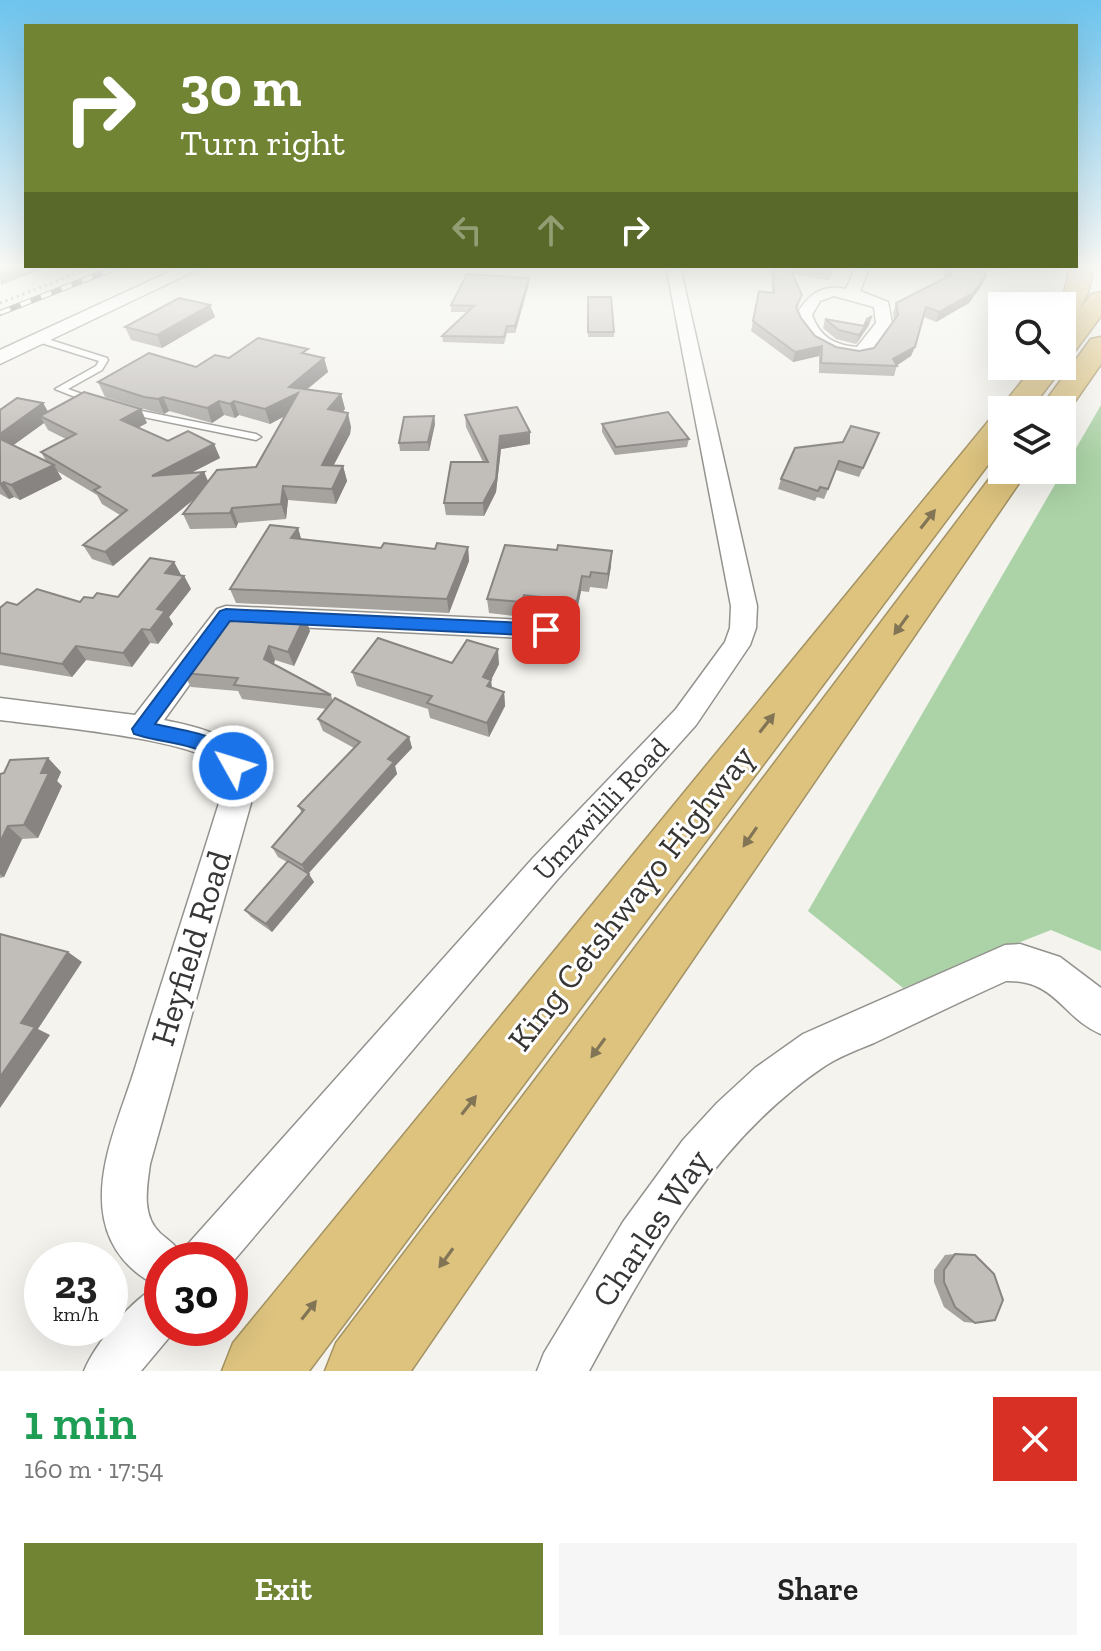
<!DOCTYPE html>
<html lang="en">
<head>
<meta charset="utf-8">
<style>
  body { margin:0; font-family:"Zilla Slab",serif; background:#f6f6f6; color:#222; height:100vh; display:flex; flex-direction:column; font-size:30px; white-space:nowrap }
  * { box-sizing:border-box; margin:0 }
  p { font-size:26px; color:#767676 }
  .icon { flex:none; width:44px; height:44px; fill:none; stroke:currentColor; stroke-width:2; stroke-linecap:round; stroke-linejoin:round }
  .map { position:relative; height:1371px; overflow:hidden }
  .details { display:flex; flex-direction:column; background:#fff; flex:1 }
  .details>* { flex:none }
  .top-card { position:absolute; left:24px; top:24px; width:1054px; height:244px; border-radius:0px; box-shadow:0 8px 32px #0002; background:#708434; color:#fff; overflow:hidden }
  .fabs { position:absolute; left:988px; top:292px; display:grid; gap:16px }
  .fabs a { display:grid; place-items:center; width:88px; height:88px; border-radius:0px; background:#fff; box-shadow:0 8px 32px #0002; font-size:40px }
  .speed { position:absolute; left:24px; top:1242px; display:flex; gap:16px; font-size:40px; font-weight:700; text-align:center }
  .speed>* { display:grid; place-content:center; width:104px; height:104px; border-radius:50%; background:#fff; box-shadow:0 8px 32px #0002; line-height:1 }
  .speed small { font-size:20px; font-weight:400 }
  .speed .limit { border:12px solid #d22; background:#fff; color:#111 }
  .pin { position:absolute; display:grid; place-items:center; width:68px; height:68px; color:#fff; margin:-34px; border-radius:16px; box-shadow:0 4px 12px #0006 }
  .me { position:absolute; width:88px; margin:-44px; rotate:309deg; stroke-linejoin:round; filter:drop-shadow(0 0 6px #0008) }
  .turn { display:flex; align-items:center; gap:28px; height:168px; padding:0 24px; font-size:36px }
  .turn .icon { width:104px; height:104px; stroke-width:2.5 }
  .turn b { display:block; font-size:56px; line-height:68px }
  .lanes { display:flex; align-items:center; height:76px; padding:0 24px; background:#0003; justify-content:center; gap:40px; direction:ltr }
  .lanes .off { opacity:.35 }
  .round { display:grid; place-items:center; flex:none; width:84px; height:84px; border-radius:0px; background:#f6f6f6 }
  .head { display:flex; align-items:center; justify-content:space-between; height:136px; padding:0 24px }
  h1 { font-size:48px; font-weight:600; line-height:60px; color:#1e9e55 }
  .primary-button { display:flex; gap:16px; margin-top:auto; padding:16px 24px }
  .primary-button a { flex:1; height:92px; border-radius:0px; background:#708434; color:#fff; font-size:32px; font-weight:600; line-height:92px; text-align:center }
  .primary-button a+a { background:#f6f6f6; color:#222 }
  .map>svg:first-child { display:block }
  .green { fill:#acd3a7 }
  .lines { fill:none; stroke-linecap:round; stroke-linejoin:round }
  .service-casing { stroke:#94928e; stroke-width:3 }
  .minor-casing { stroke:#94928e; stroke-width:3 }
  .tertiary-casing { stroke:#94928e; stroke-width:3 }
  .motorway-casing { stroke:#a39264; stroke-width:3 }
  .path { stroke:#979693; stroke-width:3; stroke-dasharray:2 4; stroke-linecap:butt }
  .service { fill:#fff; fill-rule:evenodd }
  .minor { fill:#fff; fill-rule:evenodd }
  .tertiary { fill:#fff; fill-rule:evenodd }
  .motorway { fill:#ddc37e; fill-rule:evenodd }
  .rail-casing { stroke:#696866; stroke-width:6 }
  .rail { stroke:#fff; stroke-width:4; stroke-dasharray:11; stroke-linecap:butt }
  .wall { fill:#a6a39f; fill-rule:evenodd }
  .shaded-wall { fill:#878482 }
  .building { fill:#c1bdb9; stroke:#878482; stroke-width:2 }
  .oneway { fill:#827556 }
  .route { fill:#1a73e8; stroke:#114b97; stroke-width:2 }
  .labels { text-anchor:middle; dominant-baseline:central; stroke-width:6; stroke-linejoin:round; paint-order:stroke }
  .street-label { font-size:28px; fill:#373635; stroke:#fff }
  .near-street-label { font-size:34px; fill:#373635; stroke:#fff }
</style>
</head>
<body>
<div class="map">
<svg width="1101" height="1371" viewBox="0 0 1101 1371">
  <rect width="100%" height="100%" fill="#f4f3ee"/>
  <!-- green -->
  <polygon class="green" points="1101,405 1101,951 1051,930 903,988 808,911"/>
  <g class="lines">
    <defs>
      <g id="service">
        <polygon points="38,336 107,358 108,360 102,370 68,389 99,400 99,404 93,404 55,389 96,366 99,361 35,341 34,339"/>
        <polygon points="127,408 256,434 261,437 256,440 124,413 122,411"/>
      </g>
      <g id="minor">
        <path d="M666,266H680L757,606L756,628L750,645L696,725L557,880L230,1265V1260H162V1328H177L141,1371H84C95,1344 133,1297 159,1286C131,1274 110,1250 104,1219C94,1168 122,1112 136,1065C163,977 192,890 219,803C221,792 224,776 218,766C200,739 37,725 0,720V698L135,715L217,609L226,606L546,621L555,623L559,630L555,637L546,639L233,624L164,720C212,730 261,741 251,803L150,1164C147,1187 141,1215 160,1233C169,1241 177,1245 182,1257L188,1244L533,858L676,709L725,642L730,628L731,606Z"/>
        <path d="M856,266H870L860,291L888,302L892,323L868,356C836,363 806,346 796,315C808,295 821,284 846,289ZM834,296L874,307L876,323L857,347C834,345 820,337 812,315L820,301Z"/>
        <path d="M1020,944L1060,957L1101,988V1034C1062,1018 1057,980 1006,981C962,1001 918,1022 874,1043C857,1050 840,1056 825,1066C715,1140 651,1257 589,1371H537L544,1353L623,1222L683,1140L717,1103L755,1068L803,1034L1005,945Z"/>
      </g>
      <polygon id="tertiary" points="182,266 205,266 0,364 0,350"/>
      <g id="motorway">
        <polygon points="1070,266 1094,266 1088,293 1080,309 1092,294 1101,292 1101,316 1072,355 1062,357 1062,331 1067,326 1062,327 1062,306 1056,306 1064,293"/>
        <polygon points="1101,337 1101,364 1065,416 1062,417 1062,410 1039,410 1091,339"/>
        <polygon points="1062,365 1063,366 1059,372 1030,410 1002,410 1002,415 999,410 1034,366"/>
        <polygon points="1002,416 1002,446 309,1371 222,1371 233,1343 991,418"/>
        <polygon points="1002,462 1002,470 1028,470 411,1371 325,1371 336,1343"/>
      </g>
    </defs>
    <!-- service casing -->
    <use href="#service" class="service-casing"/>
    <!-- minor casing -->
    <use href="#minor" class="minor-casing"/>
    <!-- tertiary casing -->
    <use href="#tertiary" class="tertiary-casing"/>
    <!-- motorway casing -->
    <use href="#motorway" class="motorway-casing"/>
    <!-- path -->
    <polyline class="path" points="0,303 96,266"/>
    <!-- service -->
    <use href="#service" class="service"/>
    <!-- minor -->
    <use href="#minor" class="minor"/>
    <!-- tertiary -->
    <use href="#tertiary" class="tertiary"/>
    <!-- motorway -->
    <use href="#motorway" class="motorway"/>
    <defs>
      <polyline id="rail" points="0,313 120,266"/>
    </defs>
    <!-- rail casing -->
    <use href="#rail" class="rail-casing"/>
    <!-- rail -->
    <use href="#rail" class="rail"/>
  </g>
  <!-- wall -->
  <g class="wall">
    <polygon points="771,266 836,266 829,280 792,274 799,305 797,309 801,318 815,336 836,347 859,351 874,348 894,320 893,313 896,303 945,278 941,266 982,266 986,276 982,285 969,303 936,322 924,317 911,356 897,365 894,376 819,373 819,356 793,362 751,331 759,291 772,293"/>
    <polygon points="529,278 529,284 515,333 507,333 504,344 443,342 442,336 467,312 451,312 451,305"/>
    <polygon points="588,297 614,332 614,337 588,337"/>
    <polygon points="210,305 215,317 162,348 131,340 125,327"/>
    <polygon points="825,319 864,326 869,325 856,344 836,339 823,328"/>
    <path d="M309,355L324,358L328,372L307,389L341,394L345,409L342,412L351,427L350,434L333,466H343L347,481L336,504L288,500L286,519L238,523L236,528L190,529L183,514L195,498L113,566L92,559L83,545L120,515L102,504L97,495L57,471L62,479L20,500L14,497L9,499L0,494V410L43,403L48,412L147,423L138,428L168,441L214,444L220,458L190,473L204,472L208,481L256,467L284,416L270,424L239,415L235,418L224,415L212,423L169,411L164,414L151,411L105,397L98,382L196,367L229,358ZM44,423L48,430L66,439L41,452L46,461L13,445Z"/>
    <polygon points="465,415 530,432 530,444 501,449 496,492 484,516 446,515 444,503 483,462 466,427"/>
    <polygon points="434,416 435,424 429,451 400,451 399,443"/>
    <polygon points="602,424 689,439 687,447 615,455 602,432"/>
    <polygon points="879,433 859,477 836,470 824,499 817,497 815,501 778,489 781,479 843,442"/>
    <polygon points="298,528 301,539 381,548 435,549 468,547 469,561 449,613 236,603 230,589"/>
    <polygon points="174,562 181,575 184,576 191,589 169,617 173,624 158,644 150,643 132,667 86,660 72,677 0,665 0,607 80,602 93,598 118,597"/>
    <polygon points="611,566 607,589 590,587 589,592 581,591 576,615 524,609 522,617 489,613 487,599"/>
    <polygon points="310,631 294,666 275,660 274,664 331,695 333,701 409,737 412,748 395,766 397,774 308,874 314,882 272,932 251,917 245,910 287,862 278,857 272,847 302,813 298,806 354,748 323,731 318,719 327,709 242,699 238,691 191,687 183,673"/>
    <polygon points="452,663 499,664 491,680 492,688 504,692 505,706 489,737 430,718 428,709 357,686 352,672"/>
    <polygon points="48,758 61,772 57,781 62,786 38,838 22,839 4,877 0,878 0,774"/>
    <polygon points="955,1254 975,1323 964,1322 944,1307 934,1282 934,1270 945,1255"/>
  </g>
  <!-- shaded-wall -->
  <g class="shaded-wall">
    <polygon points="20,266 51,266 1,285 0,274"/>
    <polygon points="986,276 982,285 969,303 936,322 939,312"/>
    <polygon points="529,278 529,284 515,333 515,326"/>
    <polygon points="210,305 215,317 162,348 157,335"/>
    <polygon points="872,316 869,325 856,344 859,335"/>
    <polygon points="822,346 819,356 793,362 795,352"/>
    <polygon points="915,347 911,356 896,366 893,359"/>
    <polygon points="324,358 328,372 299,396 302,407 270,424 265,409 289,387"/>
    <polygon points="341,394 345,409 332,423 328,409"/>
    <polygon points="163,397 169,411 164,414 158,399"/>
    <polygon points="219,401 224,415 212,423 207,408"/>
    <polygon points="234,401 239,415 235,418 230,404"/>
    <polygon points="43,403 51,417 40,416 44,423 4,452 0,445 0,434"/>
    <polygon points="141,409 147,423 127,433 121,420"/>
    <polygon points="348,413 351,427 350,434 326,480 322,465"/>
    <polygon points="434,416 435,424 429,451 428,442"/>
    <polygon points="530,432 530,444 501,449 496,492 484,516 483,503 500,436"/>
    <polygon points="214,444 220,458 158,490 152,476"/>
    <polygon points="54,465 62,479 20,500 11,485"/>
    <polygon points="343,466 347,481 336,504 332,489"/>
    <polygon points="204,472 210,486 113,566 105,552"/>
    <polygon points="4,482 14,497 9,499 0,485"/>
    <polygon points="283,486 288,500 286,519 281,504"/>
    <polygon points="232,508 238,523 236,528 230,513"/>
    <polygon points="298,528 302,542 291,538"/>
    <polygon points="468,547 469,561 449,613 447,599"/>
    <polygon points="612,551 611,566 607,589 608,574"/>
    <polygon points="174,562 181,575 165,573"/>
    <polygon points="184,576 191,589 169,617 173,624 158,644 150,630 157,609"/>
    <polygon points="582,576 581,591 576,615 577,601"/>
    <polygon points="524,595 524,609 522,617 521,602"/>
    <polygon points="305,616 310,631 294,666 288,652"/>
    <polygon points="142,629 150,643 132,667 123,653"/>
    <polygon points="76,646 86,660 72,677 62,664"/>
    <polygon points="269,646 275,660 270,673 264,659"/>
    <polygon points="498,649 499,664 491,680 492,694 488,701 483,677"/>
    <polygon points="504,692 505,706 489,737 487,723"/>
    <polygon points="409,737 412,748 395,766 397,774 307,875 302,865 388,759"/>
    <polygon points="48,758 61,772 57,781 62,786 38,838 24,825 41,773"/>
    <polygon points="8,826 22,839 4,877 0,874 0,842"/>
    <polygon points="309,874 314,882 272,932 266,924"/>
    <polygon points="68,952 82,962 38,1029 50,1035 0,1108 0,1077 21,1023"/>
  </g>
  <!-- building -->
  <g class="building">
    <polygon points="0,266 20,266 0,274"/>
    <polygon points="773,266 789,266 802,295 796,307 801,318 815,336 836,347 859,351 874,348 898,315 896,303 951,275 948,266 982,266 986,276 973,293 939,312 926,307 915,347 893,359 897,366 821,363 822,346 795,352 753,321 759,291 774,293"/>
    <polygon points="802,266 834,266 831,271"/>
    <polygon points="467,274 529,278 515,326 507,326 504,337 442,336 474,306 451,305"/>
    <polygon points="588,297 611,297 614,332 588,332"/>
    <polygon points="179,298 210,305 157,335 125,327"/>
    <polygon points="872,316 859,335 839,330 825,319 864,326 867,319"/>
    <polygon points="258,338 308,349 302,353 324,358 289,387 341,394 328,409 348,413 346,419 322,465 343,466 332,489 283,486 281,504 232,508 230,513 183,514 217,470 256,467 298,393 265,409 234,401 230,404 219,401 207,408 163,397 158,399 144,397 98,382 149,353 196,367 215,355 229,358"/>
    <polygon points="84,392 141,409 121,420 168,441 188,431 214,444 152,476 204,472 105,552 83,545 127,510 94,490 100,487 41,452 76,434 40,416"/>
    <polygon points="17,398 43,403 0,434 0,410"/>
    <polygon points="517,407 530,432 500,436 496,479 483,503 444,503 451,462 488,462 465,415"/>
    <polygon points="668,412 689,439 616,447 602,424"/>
    <polygon points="434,416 428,442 399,443 404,417"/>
    <polygon points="851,426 879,433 863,468 839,461 828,489 820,487 818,491 781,479 795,448 843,442"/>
    <polygon points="0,439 54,465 11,485 4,482 0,484"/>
    <polygon points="270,525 298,528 291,538 381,548 384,543 435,549 437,543 468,547 447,599 230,589"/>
    <polygon points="505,545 557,550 558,545 612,551 608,574 591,572 590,577 582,576 577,601 524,595 521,602 487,599"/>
    <polygon points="150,558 174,562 165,573 184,576 157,609 165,611 150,630 142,629 123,653 76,646 62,664 0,653 0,607 1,607 7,602 17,605 37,589 80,602 84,597 93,598 97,593 118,597"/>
    <polygon points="228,612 305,616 288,652 269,646 264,659 331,695 234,685 238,678 183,673"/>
    <polygon points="378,638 452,663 467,640 498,649 483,677 491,680 487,686 504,692 487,723 427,703 432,696 352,672"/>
    <polygon points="335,698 409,737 388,759 394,762 302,865 272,847 304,810 298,806 360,742 318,719"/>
    <polygon points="48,758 41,773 49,773 24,825 8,826 0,842 0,774 4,773 10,760"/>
    <polygon points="288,861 309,874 266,924 245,910"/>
    <polygon points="0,934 68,952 21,1023 35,1027 0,1077"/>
    <polygon points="955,1254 975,1255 994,1274 1003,1300 995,1320 975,1323 955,1307 944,1282 944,1270"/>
  </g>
  <!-- one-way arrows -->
  <defs><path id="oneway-solid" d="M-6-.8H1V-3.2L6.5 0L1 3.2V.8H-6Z" transform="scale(2)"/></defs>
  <g class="oneway">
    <use href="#oneway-solid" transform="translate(928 519) rotate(-52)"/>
    <use href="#oneway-solid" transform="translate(901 625) rotate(126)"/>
    <use href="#oneway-solid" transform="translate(767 723) rotate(-52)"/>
    <use href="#oneway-solid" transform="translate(750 837) rotate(125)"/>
    <use href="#oneway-solid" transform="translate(598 1048) rotate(126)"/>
    <use href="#oneway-solid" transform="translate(469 1105) rotate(-52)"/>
    <use href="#oneway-solid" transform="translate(446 1258) rotate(126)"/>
    <use href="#oneway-solid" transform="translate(309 1310) rotate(-52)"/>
  </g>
  <!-- sky -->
  <linearGradient id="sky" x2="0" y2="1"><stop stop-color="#6dc4ee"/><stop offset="0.58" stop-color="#fafaf7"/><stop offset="1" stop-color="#fafaf7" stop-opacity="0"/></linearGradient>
  <rect width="1101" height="458" fill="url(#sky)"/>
  <!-- route -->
  <path class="route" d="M226,609L546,624L555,630L546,636L230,621L155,724C188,732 227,733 243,766L240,772C223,778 223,761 210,754C191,744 162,742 141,736L134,734L132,729L220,611Z"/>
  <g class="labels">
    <!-- street labels -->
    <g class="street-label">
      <text transform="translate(601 809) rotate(-47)">Umzwilili Road</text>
    </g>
    <!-- near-street labels -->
    <g class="near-street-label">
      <text transform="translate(631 898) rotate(-52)">King Cetshwayo Highway</text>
      <text transform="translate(191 948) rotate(-73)">Heyfield Road</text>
      <text transform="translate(651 1228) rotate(-56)">Charles Way</text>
    </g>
  </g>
</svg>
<div class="fabs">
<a><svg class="icon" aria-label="search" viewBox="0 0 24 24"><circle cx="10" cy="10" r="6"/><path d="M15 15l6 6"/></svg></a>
<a><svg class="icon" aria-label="layers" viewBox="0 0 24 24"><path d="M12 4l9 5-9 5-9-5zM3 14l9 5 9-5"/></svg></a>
</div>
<div class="speed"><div>23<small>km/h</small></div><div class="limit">30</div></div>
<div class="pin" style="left:546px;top:630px;background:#d93025"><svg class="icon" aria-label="arrive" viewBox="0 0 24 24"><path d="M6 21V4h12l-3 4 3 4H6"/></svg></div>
<svg class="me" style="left:233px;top:766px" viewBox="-20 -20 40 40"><circle r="17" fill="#1a73e8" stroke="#fff" stroke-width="3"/><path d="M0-11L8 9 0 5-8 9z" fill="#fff"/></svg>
<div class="top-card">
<div class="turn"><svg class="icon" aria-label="right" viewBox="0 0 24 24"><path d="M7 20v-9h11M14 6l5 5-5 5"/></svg><div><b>30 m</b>Turn right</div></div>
<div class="lanes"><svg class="icon off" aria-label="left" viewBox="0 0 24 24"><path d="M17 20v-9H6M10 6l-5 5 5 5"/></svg><svg class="icon off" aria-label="ahead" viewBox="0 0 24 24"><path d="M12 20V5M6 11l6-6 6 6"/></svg><svg class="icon" aria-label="right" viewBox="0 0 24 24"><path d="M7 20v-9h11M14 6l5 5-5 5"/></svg></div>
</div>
</div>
<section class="details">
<div class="head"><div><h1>1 min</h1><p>160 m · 17:54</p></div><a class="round" style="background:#d93025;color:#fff"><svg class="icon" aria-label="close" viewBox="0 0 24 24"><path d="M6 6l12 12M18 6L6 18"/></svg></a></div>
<div class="primary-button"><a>Exit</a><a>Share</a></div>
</section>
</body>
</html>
